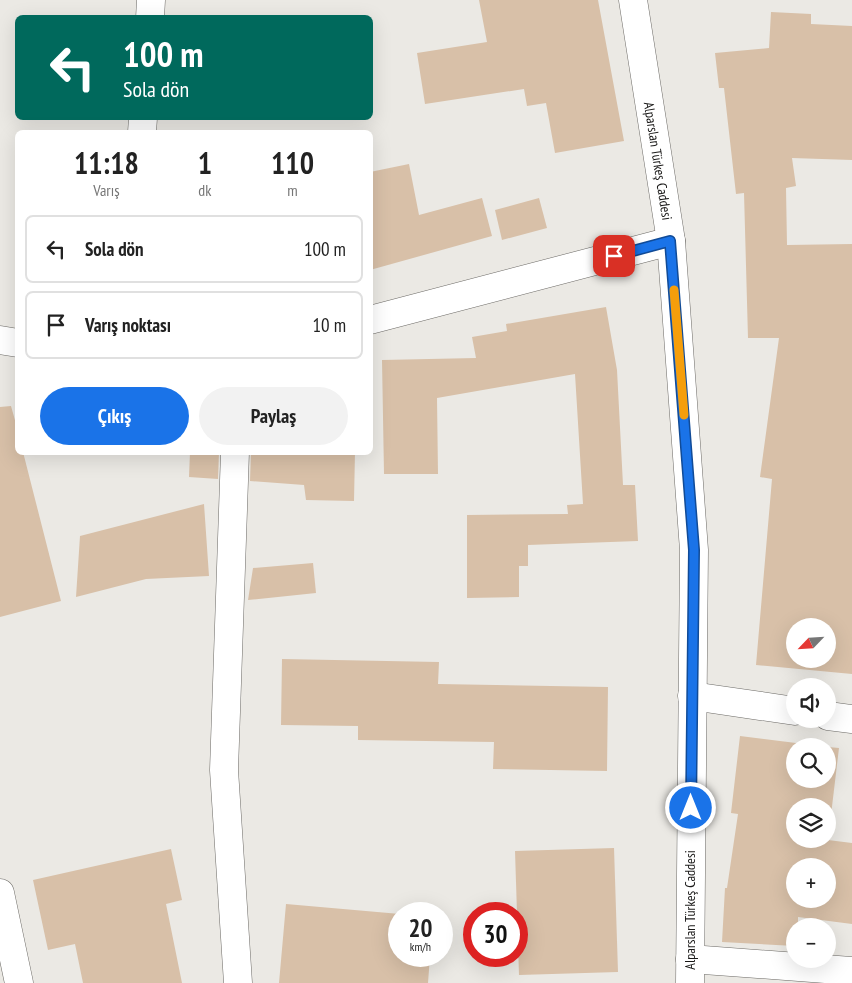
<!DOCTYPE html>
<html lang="tr">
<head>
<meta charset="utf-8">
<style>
  body { margin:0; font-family:"PT Sans Narrow",sans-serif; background:#f2f2f2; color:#222; height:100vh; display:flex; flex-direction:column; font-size:19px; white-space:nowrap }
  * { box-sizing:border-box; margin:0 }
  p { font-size:16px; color:#767676 }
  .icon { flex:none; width:28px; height:28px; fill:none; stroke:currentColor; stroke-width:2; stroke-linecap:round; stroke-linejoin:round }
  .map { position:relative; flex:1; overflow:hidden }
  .details { position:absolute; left:15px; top:130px; width:358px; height:325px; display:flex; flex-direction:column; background:#fff; border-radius:8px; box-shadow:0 5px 20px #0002 }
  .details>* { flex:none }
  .guide { position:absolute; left:15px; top:15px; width:358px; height:105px; border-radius:8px; box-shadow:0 5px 20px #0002; background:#00695c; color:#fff; overflow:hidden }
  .needle { width:32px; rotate:245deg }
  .buttons { position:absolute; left:786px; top:618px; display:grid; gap:10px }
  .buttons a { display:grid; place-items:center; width:50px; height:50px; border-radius:50%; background:#fff; box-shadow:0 5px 20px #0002; font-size:25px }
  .speed { position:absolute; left:388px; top:902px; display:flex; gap:10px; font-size:25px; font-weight:700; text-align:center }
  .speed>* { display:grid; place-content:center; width:65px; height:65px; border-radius:50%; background:#fff; box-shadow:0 5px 20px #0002; line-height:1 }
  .speed small { font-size:12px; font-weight:400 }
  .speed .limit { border:8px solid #d22; background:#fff; color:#111 }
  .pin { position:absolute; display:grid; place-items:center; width:42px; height:42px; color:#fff; margin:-21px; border-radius:10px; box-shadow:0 2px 8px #0006 }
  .me { position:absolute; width:55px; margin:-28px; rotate:0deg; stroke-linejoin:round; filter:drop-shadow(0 0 4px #0008) }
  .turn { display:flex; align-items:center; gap:18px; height:105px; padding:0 25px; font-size:22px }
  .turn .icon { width:65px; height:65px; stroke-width:2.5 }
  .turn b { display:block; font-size:35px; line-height:42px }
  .eta { display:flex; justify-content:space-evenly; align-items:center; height:85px; text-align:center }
  .eta b { font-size:30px; font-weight:700; line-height:35px }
  .button { display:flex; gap:10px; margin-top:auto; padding:10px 25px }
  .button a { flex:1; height:58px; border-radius:30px; background:#1a73e8; color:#fff; font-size:20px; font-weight:700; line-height:58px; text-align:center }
  .button a+a { background:#f2f2f2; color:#222 }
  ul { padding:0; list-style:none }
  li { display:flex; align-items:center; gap:15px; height:68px; margin:0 10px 8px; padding:0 15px; border:2px solid #e0e0e0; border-radius:8px }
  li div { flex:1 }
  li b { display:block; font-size:19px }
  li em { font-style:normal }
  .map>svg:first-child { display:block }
  .building { fill:#d8c0a8; fill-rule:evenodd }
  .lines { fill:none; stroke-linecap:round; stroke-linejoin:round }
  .minor-casing { stroke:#6c6a66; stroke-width:29 }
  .minor { stroke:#fff; stroke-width:28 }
  .route-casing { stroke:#114b97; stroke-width:12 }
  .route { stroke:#1a73e8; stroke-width:9 }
  .slow { stroke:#f59e0b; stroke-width:9 }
  .labels { text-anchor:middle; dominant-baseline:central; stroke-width:4.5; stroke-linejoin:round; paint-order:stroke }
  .street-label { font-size:14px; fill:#191817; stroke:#fff }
</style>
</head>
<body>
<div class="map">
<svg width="852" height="983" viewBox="0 0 852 983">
  <rect width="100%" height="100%" fill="#ebe9e4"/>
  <!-- building -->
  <g class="building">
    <polygon points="479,0 598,0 624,141 555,153 546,103 527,106 524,89 425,104 417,53 487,42"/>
    <path d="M771,12L811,14V24L852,26V160L792,158L796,186L786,188L787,245L852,244V674L756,665L772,479L760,477L779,338H748L744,193L736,194L724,88H719L715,53L769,48ZM795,626H828V659H795Z"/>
    <polygon points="409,164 419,215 482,198 492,236 370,270 370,172"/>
    <polygon points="539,198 547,228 502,240 495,210"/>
    <polygon points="606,307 617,370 623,485 635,485 638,541 528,545 528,566 519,566 519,597 467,598 467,515 568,514 567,505 583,504 575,374 437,398 438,474 384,474 382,360 476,358 472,337 507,331 506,324"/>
    <polygon points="11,406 18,431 18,452 23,452 61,601 0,617 0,407"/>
    <polygon points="190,452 219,452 218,479 189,477"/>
    <polygon points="251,452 355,452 354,501 306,500 304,485 250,481"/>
    <polygon points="204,504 209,576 146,579 76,597 80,536"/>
    <polygon points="313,563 316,593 248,600 253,568"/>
    <polygon points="282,659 439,662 438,684 608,687 607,771 493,769 494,742 358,740 358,726 281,725"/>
    <path d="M740,736L820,746H795V779H828V747L839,748L828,840L852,843V924L798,917V926H795V946L722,942L725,888H727L738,814L731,813ZM795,806H828V839H795ZM795,866H828V899H795Z"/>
    <polygon points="614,848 618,972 519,975 515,851"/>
    <polygon points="171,849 182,900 166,904 182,983 83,983 75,944 48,950 33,880"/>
    <polygon points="286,904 400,914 399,956 430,956 428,983 279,983"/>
  </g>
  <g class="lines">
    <defs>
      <g id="minor">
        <polyline points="633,0 671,241 694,550 690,983"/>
        <polyline points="150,18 151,0"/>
        <polyline points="142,132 143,118"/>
        <polyline points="370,320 671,241"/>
        <polyline points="0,340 18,343"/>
        <polyline points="235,452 224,770 238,983"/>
        <polyline points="692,696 795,711"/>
        <polyline points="828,716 852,719"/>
        <polyline points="0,893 19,983"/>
        <polyline points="690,959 852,971"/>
      </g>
    </defs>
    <!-- minor casing -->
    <use href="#minor" class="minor-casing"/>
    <!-- minor -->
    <use href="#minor" class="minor"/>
  </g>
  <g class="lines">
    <defs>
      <polyline id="route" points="614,256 670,241 694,550 691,808"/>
    </defs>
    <!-- route casing -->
    <use href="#route" class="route-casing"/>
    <!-- route -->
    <use href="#route" class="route"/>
    <!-- slow -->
    <polyline class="slow" points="674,290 684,415"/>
  </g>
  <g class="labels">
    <!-- street labels -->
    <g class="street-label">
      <text transform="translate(658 161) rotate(81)">Alparslan Türkeş Caddesi</text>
      <text transform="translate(690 910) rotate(-90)">Alparslan Türkeş Caddesi</text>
    </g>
  </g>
</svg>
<div class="buttons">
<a><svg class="needle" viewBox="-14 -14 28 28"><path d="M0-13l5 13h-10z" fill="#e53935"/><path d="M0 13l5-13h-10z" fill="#767676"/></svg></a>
<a><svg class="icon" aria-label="sound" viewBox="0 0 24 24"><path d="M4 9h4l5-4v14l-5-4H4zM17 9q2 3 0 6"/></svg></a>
<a><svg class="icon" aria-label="search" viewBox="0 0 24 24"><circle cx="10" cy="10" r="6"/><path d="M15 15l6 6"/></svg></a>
<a><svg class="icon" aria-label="layers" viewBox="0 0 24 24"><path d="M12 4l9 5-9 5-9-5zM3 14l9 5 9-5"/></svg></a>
<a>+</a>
<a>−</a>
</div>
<div class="speed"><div>20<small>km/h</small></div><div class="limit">30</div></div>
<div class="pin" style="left:614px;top:256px;background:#d93025"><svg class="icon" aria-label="arrive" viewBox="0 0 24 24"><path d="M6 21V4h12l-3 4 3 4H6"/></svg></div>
<svg class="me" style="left:691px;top:808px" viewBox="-20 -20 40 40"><circle r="17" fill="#1a73e8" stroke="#fff" stroke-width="3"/><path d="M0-11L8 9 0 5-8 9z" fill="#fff"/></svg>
<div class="guide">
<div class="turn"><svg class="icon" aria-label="left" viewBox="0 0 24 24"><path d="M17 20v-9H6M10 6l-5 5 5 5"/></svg><div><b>100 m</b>Sola dön</div></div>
</div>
<section class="details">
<div class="eta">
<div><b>11:18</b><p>Varış</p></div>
<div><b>1</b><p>dk</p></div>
<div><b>110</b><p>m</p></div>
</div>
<ul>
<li><svg class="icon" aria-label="left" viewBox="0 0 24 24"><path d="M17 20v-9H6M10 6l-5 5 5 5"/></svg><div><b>Sola dön</b></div><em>100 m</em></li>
<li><svg class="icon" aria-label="arrive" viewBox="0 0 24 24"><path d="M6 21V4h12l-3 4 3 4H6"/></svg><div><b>Varış noktası</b></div><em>10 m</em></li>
</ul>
<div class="button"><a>Çıkış</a><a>Paylaş</a></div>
</section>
</div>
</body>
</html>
